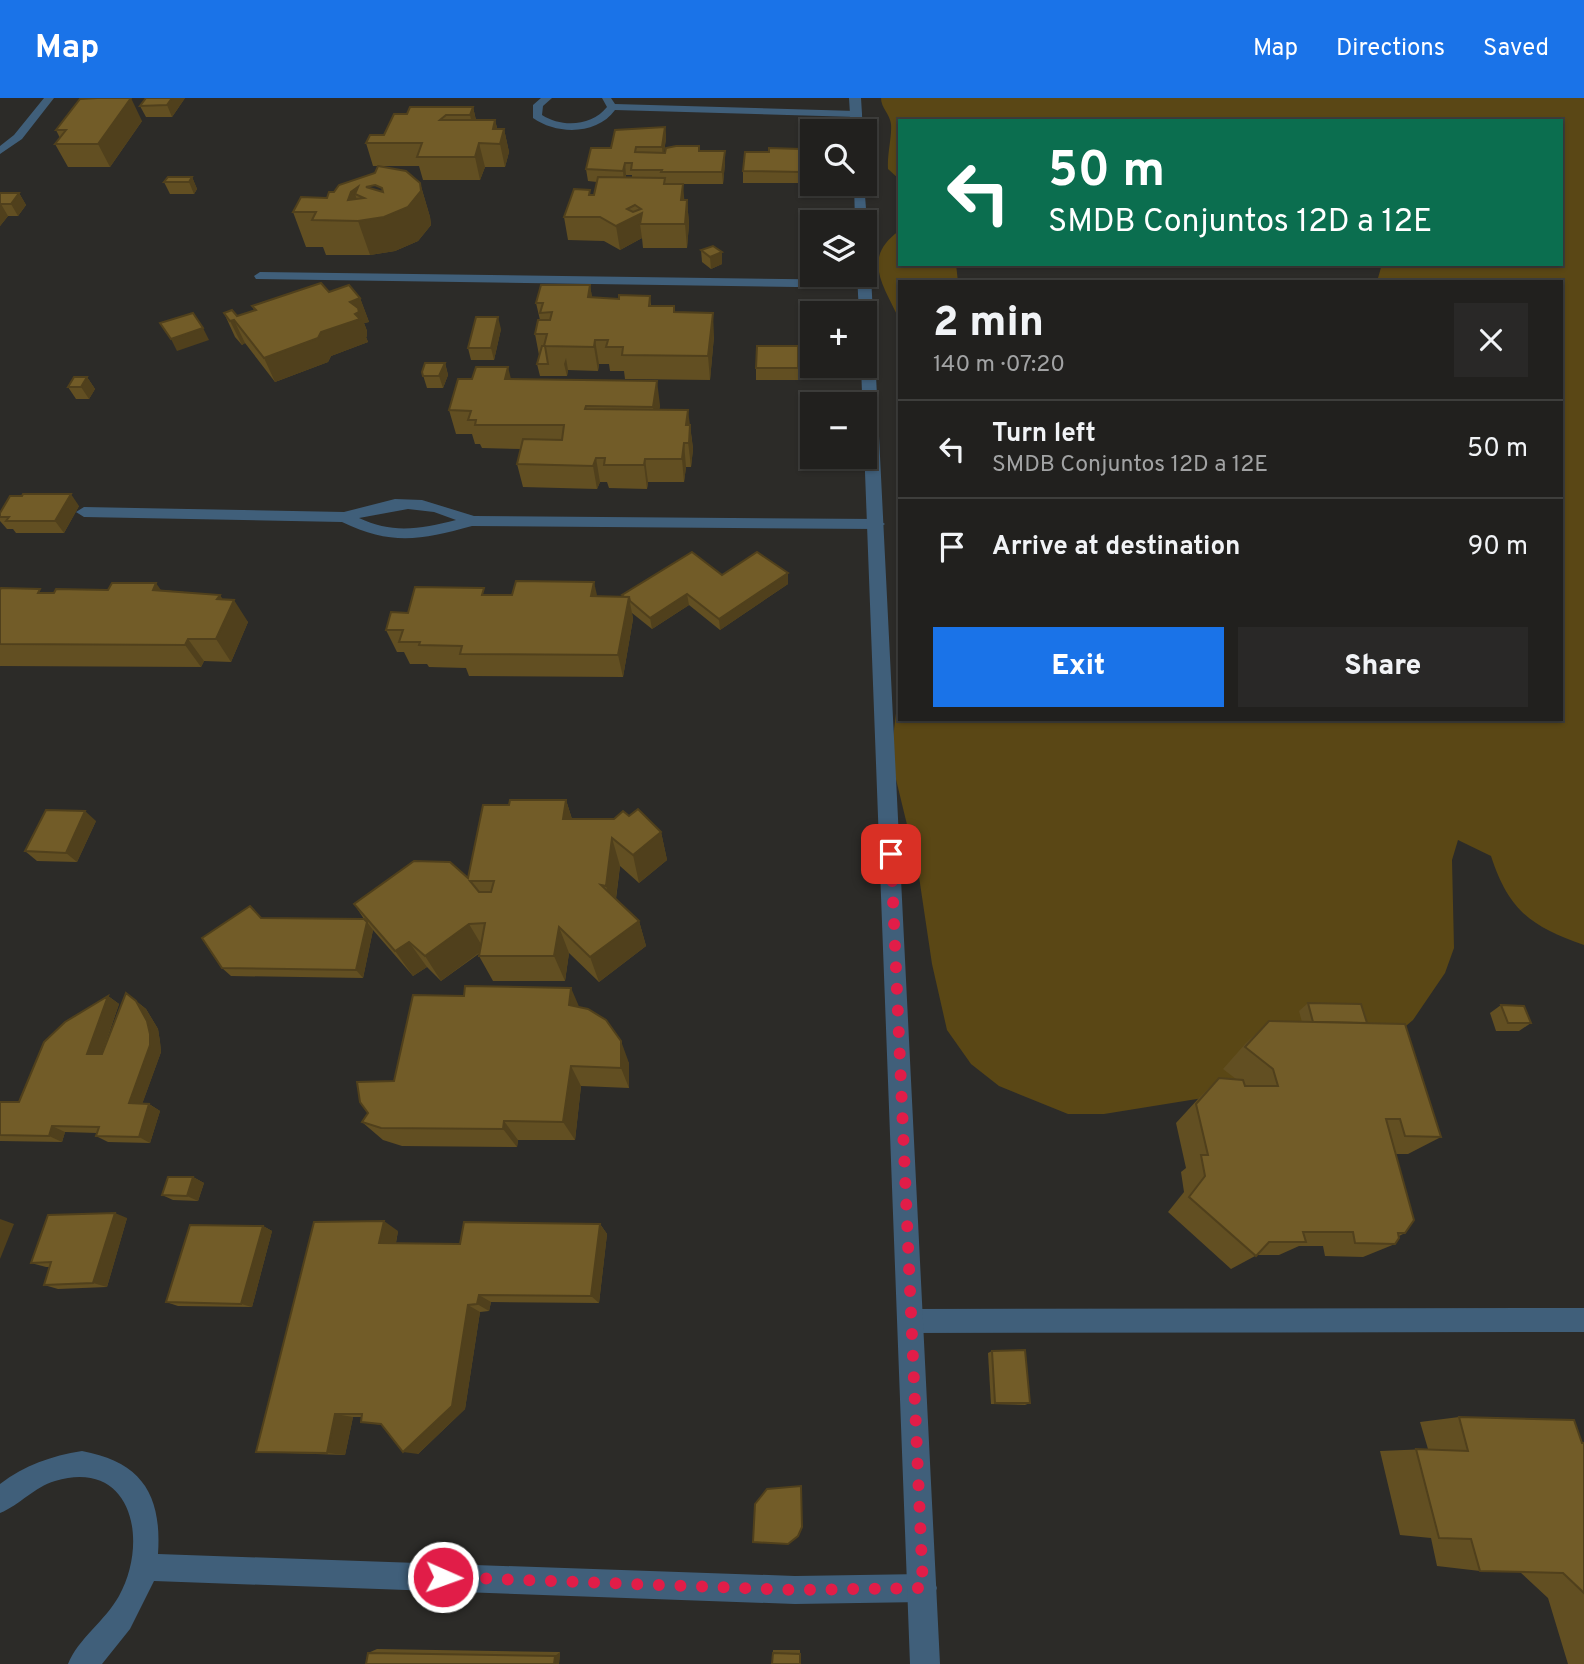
<!DOCTYPE html>
<html lang="en">
<head>
<meta charset="utf-8">
<style>
  body { margin:0; font-family:Overpass,sans-serif; background:#292827; color:#f1f3f6; height:100vh; display:flex; flex-direction:column; font-size:26px; white-space:nowrap }
  * { box-sizing:border-box; margin:0 }
  p { font-size:23px; color:#a2a3a4 }
  .icon { flex:none; width:38px; height:38px; fill:none; stroke:currentColor; stroke-width:2; stroke-linecap:round; stroke-linejoin:round }
  .map { position:relative; flex:1; overflow:hidden }
  .details { position:absolute; left:898px; top:182px; width:665px; height:441px; display:flex; flex-direction:column; background:#21201e; border-radius:0px; box-shadow:0 2px 5px #0004,0 0 0 2px #3e3e3c }
  .details>* { flex:none }
  .banner { position:absolute; left:898px; top:21px; width:665px; height:147px; border-radius:0px; box-shadow:0 2px 5px #0004,0 0 0 2px #3e3e3c; background:#0b6e4f; color:#fff; overflow:hidden }
  .tools { position:absolute; left:800px; top:21px; display:grid; gap:14px }
  .tools a { display:grid; place-items:center; width:77px; height:77px; border-radius:0px; background:#21201e; box-shadow:0 2px 5px #0004,0 0 0 2px #3e3e3c; font-size:35px }
  .pin { position:absolute; display:grid; place-items:center; width:60px; height:60px; color:#fff; margin:-30px; border-radius:14px; box-shadow:0 4px 10px #0006 }
  .me { position:absolute; width:77px; margin:-38px; rotate:92deg; stroke-linejoin:round; filter:drop-shadow(0 0 5px #0008) }
  .turn { display:flex; align-items:center; gap:24px; height:147px; padding:0 35px; font-size:32px }
  .turn .icon { width:91px; height:91px; stroke-width:2.5 }
  .turn b { display:block; font-size:49px; line-height:60px }
  .round { display:grid; place-items:center; flex:none; width:74px; height:74px; border-radius:0px; background:#292827 }
  .overview { display:flex; align-items:center; justify-content:space-between; height:119px; padding:0 35px }
  h1 { font-size:42px; font-weight:800; line-height:52px }
  .primary-button { display:flex; gap:14px; margin-top:auto; padding:14px 35px }
  .primary-button a { flex:1; height:80px; border-radius:0px; background:#1a73e8; color:#fff; font-size:28px; font-weight:800; line-height:80px; text-align:center }
  .primary-button a+a { background:#292827; color:#f1f3f6 }
  ul { padding:0; list-style:none }
  li { display:flex; align-items:center; gap:21px; height:98px; padding:0 35px; border-top:2px solid #3e3e3c }
  li div { flex:1 }
  li b { display:block; font-size:26px }
  li em { font-style:normal }
  header { display:flex; align-items:center; gap:42px; box-sizing:border-box; height:98px; padding:0 35px; background:#1a73e8; color:#fff }
  header strong { font-size:33px }
  nav { display:flex; gap:38px; margin-inline-start:auto; font-size:24px }
  .map>svg:first-child { display:block }
  .green { fill:#5a4715 }
  .lines { fill:none; stroke-linecap:round; stroke-linejoin:round }
  .lane { fill:#405f7a; fill-rule:evenodd }
  .street { fill:#405f7a; fill-rule:evenodd }
  .wall { fill:#624f22; fill-rule:evenodd }
  .shaded-wall { fill:#50401c }
  .building { fill:#725c28; stroke:#50401c; stroke-width:2; fill-rule:evenodd }
  .route { stroke:#e11d48; stroke-width:12; stroke-dasharray:0 21.6 }
</style>
</head>
<body>
<header>
<strong>Map</strong>
<nav><a>Map</a><a>Directions</a><a>Saved</a></nav>
</header>
<div class="map">
<svg width="1584" height="1566" viewBox="0 0 1584 1566">
  <rect width="100%" height="100%" fill="#2c2b28"/>
  <!-- green -->
  <g class="green">
    <path d="M881,0H1584V847C1531,828 1509,813 1491,758L1458,742L1452,762L1454,850L1445,875L1413,922L1393,939L1265,990L1104,1016H1068L999,988L971,966L947,932L932,866L918,772L893,669V640L899,590L900,621H1561V184H1373L1378,180L1382,166H1561V23H900L899,81L888,71C887,56 892,39 891,26C890,16 881,10 881,0Z"/>
    <path d="M899,133L900,166H956L958,184H900L899,221C884,188 861,160 899,133Z"/>
  </g>
  <g class="lines">
    <!-- lane -->
    <g class="lane">
      <polygon points="44,0 54,0 22,41 0,56 0,48 14,37"/>
      <path d="M541,0H552L543,8L542,17C562,30 592,28 607,9L602,0H611L615,6L856,13L861,16L856,19L615,12C597,37 557,37 533,20V7Z"/>
      <polygon points="260,174 865,182 871,186 865,190 256,181 254,178"/>
      <path d="M395,401L422,402L474,418L877,421L885,426L877,431L472,428C421,442 392,448 342,424L84,419L76,414L84,409L344,414ZM408,411L434,414L456,422C421,431 392,436 359,420Z"/>
      <polygon points="1584,1210 1584,1234 910,1235 901,1232 898,1223 901,1214 910,1211"/>
      <path d="M82,1353C142,1364 162,1397 158,1456L795,1478L923,1476L933,1480L937,1490L933,1500L923,1504L795,1506L154,1483L130,1531L102,1566H68C78,1541 105,1523 119,1498C149,1444 133,1360 55,1383C34,1389 20,1407 0,1415V1386C25,1367 51,1358 82,1353Z"/>
    </g>
    <!-- street -->
    <g class="street">
      <polygon points="849,0 861,0 863,33 851,33"/>
      <polygon points="864,84 867,124 864,127 864,124 855,124 854,86"/>
      <polygon points="864,173 871,177 940,1566 910,1566 861,268 864,268 864,215 859,215 857,177 864,177"/>
    </g>
  </g>
  <!-- wall -->
  <g class="wall">
    <polygon points="185,0 172,19 146,19 140,8"/>
    <path d="M473,9L476,22H495L497,30L504,31L509,54L505,69H485L480,82H423L419,68H379L420,85L430,119L431,127L418,143L395,153L370,157H326L323,149H306L293,114L327,100L334,94L375,75L378,68H373L366,45L384,37L407,16ZM375,87L382,90L383,94L366,89Z"/>
    <polygon points="142,23 110,69 68,69 55,46 60,40 56,32"/>
    <path d="M665,29L666,40L664,55L725,53V65L723,86H666L684,102H687L689,126L687,150H643L642,140L620,152L604,143L568,142L564,119L591,97H594L597,84L588,83L586,71L611,50ZM626,77H632V80L626,79Z"/>
    <polygon points="801,51 801,85 743,85 743,73 769,54"/>
    <polygon points="192,79 197,91 194,96 170,96 164,84"/>
    <polygon points="0,95 19,95 26,107 18,118 8,118 0,128"/>
    <polygon points="701,152 722,154 722,166 711,171 702,164"/>
    <polygon points="590,187 592,200 619,201 650,198 651,208 674,208 675,214 714,238 710,282 625,281 624,273 610,273 609,266 599,266 598,273 568,272 567,278 540,278 537,266 539,257 535,236 540,222 536,205"/>
    <polygon points="360,200 369,224 364,225 367,233 367,238 366,239 368,244 331,258 328,264 275,284 245,245 242,247 235,239 224,215 237,218 254,212 252,208"/>
    <polygon points="501,231 494,262 471,262 468,250"/>
    <polygon points="798,248 798,282 756,282 756,270"/>
    <polygon points="445,265 448,277 443,290 427,290 422,274"/>
    <polygon points="87,279 95,291 89,301 76,301 68,289"/>
    <polygon points="511,281 660,307 659,312 690,327 693,351 691,369 686,369 684,384 648,384 647,391 609,390 607,384 600,384 597,391 523,389 517,366 521,351 482,350 480,346 475,346 472,336 456,336 449,312"/>
    <polygon points="79,408 64,435 16,435 13,431 7,431 0,423 0,415"/>
    <polygon points="788,475 788,486 720,532 689,507 652,531 632,515 633,521 623,579 469,578 466,570 429,569 427,566 410,566 404,554 397,554 386,532 408,515 487,497 622,499 622,497 722,477"/>
    <polygon points="0,492 44,495 161,492 220,497 222,501 248,524 231,564 204,563 201,569 0,568"/>
    <polygon points="566,702 572,721 614,721 629,718 661,734 667,762 639,785 620,768 616,801 639,823 646,848 599,884 569,855 565,883 493,883 479,858 480,855 441,883 427,869 413,878 373,832 363,880 231,878 222,870 262,820 364,821 354,806 468,780 509,707"/>
    <polygon points="96,723 77,764 37,763 25,753"/>
    <polygon points="126,895 146,911 158,931 160,944 161,954 142,1006 149,1006 160,1013 150,1045 108,1044 96,1038 97,1035 65,1034 62,1044 0,1043 0,1004 19,1004 108,898 119,906 102,956"/>
    <polygon points="1308,905 1367,925 1441,1039 1408,1056 1396,1056 1405,1135 1399,1138 1395,1146 1363,1159 1325,1158 1323,1148 1299,1148 1279,1157 1257,1157 1231,1171 1168,1114 1184,1094 1181,1074 1186,1070 1176,1025 1198,1001 1219,980 1236,981 1223,971 1246,945 1269,923 1302,924 1299,913"/>
    <polygon points="1501,907 1531,925 1519,933 1496,933 1490,915"/>
    <polygon points="580,909 629,965 629,990 581,988 575,1042 518,1042 517,1049 402,1048 383,1042 362,1024 394,983"/>
    <polygon points="193,1079 204,1085 198,1103 173,1102 162,1097"/>
    <polygon points="127,1120 107,1189 58,1191 44,1187 50,1169 46,1169 31,1165"/>
    <polygon points="600,1126 607,1136 599,1205 491,1204 489,1213 480,1214 465,1311 418,1356 382,1327 361,1324 362,1319 353,1319 345,1357 256,1354 398,1133 396,1145 460,1146"/>
    <polygon points="263,1128 272,1133 252,1209 178,1208 166,1204"/>
    <polygon points="992,1253 1030,1305 1025,1307 991,1306 988,1255"/>
    <polygon points="1459,1319 1584,1345 1584,1566 1568,1566 1548,1500 1520,1474 1480,1473 1437,1468 1431,1440 1400,1437 1380,1353 1428,1351 1420,1324"/>
    <polygon points="377,1551 560,1554 559,1566 368,1555"/>
    <polygon points="773,1552 800,1552 800,1566 772,1566"/>
  </g>
  <!-- shaded-wall -->
  <g class="shaded-wall">
    <polygon points="131,0 142,23 110,69 98,46"/>
    <polygon points="172,0 185,0 172,19 167,7"/>
    <polygon points="473,9 478,32 474,34 470,17"/>
    <polygon points="495,22 498,34 502,40 504,31 509,54 505,69 500,46 493,31"/>
    <polygon points="665,29 666,40 663,61 662,49"/>
    <polygon points="479,45 485,69 480,82 475,59"/>
    <polygon points="725,53 725,65 723,86 722,74"/>
    <polygon points="625,65 626,77 624,85 623,73"/>
    <polygon points="192,79 197,91 194,96 189,84"/>
    <polygon points="420,85 430,119 431,127 418,143 395,153 370,157 358,123 348,102 351,94 358,89 355,96 364,122"/>
    <polygon points="683,86 685,110 681,102"/>
    <polygon points="19,95 26,107 18,118 11,106"/>
    <polygon points="687,102 689,126 687,150 685,126"/>
    <polygon points="1,106 8,118 0,128 0,107"/>
    <polygon points="642,115 640,126 642,140 620,152 616,128"/>
    <polygon points="722,154 722,166 711,171 710,159"/>
    <polygon points="590,187 594,211 588,199"/>
    <polygon points="360,200 369,224 364,225 367,233 367,238 366,239 368,244 331,258 328,264 275,284 264,260 321,234 350,204"/>
    <polygon points="713,215 714,238 710,282 708,258"/>
    <polygon points="498,219 501,231 494,262 491,250"/>
    <polygon points="234,222 245,245 242,247 230,223"/>
    <polygon points="203,230 209,242 177,253 171,241"/>
    <polygon points="595,242 599,266 598,273 594,249"/>
    <polygon points="566,260 568,272 567,278 564,266"/>
    <polygon points="445,265 448,277 443,290 439,278"/>
    <polygon points="508,269 514,293 505,281"/>
    <polygon points="87,279 95,291 89,301 81,289"/>
    <polygon points="657,283 660,307 656,333 653,309"/>
    <polygon points="688,312 693,351 691,369 686,327"/>
    <polygon points="684,345 686,369 684,384 682,361"/>
    <polygon points="596,360 600,384 597,391 593,368"/>
    <polygon points="645,361 648,384 647,391 644,367"/>
    <polygon points="71,396 79,408 64,435 55,423"/>
    <polygon points="788,475 788,486 720,532 719,521"/>
    <polygon points="594,484 599,506 591,498"/>
    <polygon points="156,485 172,508 153,492"/>
    <polygon points="687,496 689,507 652,531 650,520"/>
    <polygon points="220,497 229,512 234,502 248,524 231,564 216,541 217,501"/>
    <polygon points="629,499 633,521 623,579 618,557"/>
    <polygon points="188,541 204,563 201,569 185,547"/>
    <polygon points="566,702 575,731 563,721"/>
    <polygon points="85,713 96,723 77,764 66,755"/>
    <polygon points="661,734 667,762 639,785 633,757"/>
    <polygon points="612,740 620,768 614,814 606,788"/>
    <polygon points="639,823 646,848 599,884 590,859"/>
    <polygon points="367,824 373,832 363,880 356,872"/>
    <polygon points="469,826 484,851 441,883 425,858"/>
    <polygon points="559,829 569,855 565,883 554,858"/>
    <polygon points="409,844 427,869 413,878 395,853"/>
    <polygon points="571,890 581,913 569,907"/>
    <polygon points="126,895 146,911 158,931 160,944 161,954 140,1012 129,1005"/>
    <polygon points="108,898 119,906 99,963 87,956"/>
    <polygon points="621,943 629,965 629,990 621,970"/>
    <polygon points="571,968 581,988 575,1042 563,1024"/>
    <polygon points="149,1006 160,1013 150,1045 139,1039"/>
    <polygon points="504,1023 518,1042 517,1049 503,1031"/>
    <polygon points="52,1028 65,1034 62,1044 49,1038"/>
    <polygon points="193,1079 204,1085 198,1103 187,1098"/>
    <polygon points="115,1115 127,1120 107,1189 93,1185"/>
    <polygon points="0,1121 14,1126 0,1161"/>
    <polygon points="384,1123 398,1133 394,1154 379,1145"/>
    <polygon points="600,1126 607,1136 599,1205 591,1198"/>
    <polygon points="263,1128 272,1133 252,1209 241,1206"/>
    <polygon points="479,1197 491,1204 489,1213 477,1206"/>
    <polygon points="468,1207 480,1214 465,1311 418,1356 403,1354"/>
    <polygon points="335,1316 353,1319 345,1357 327,1355"/>
    <polygon points="560,1554 559,1566 554,1566 555,1558"/>
  </g>
  <!-- building -->
  <g class="building">
    <polygon points="97,0 131,0 98,46 55,46 66,32 56,32 80,1"/>
    <polygon points="146,0 172,0 167,7 140,8"/>
    <polygon points="410,9 473,9 470,17 446,17 440,22 495,22 493,31 504,31 500,46 479,45 475,59 417,59 422,45 366,45 370,37 384,37 394,16 407,16"/>
    <polygon points="665,29 662,49 636,49 635,54 665,55 666,50 676,48 699,48 699,53 725,53 722,74 661,74 662,72 631,72 632,65 625,65 623,73 586,71 591,50 611,50 615,32"/>
    <polygon points="769,50 801,51 801,74 743,73 745,54 769,54"/>
    <path d="M378,68L406,73L420,85L421,93L408,109L384,119L358,123L312,122L316,114H293L301,99L327,100L329,94H334L339,87L375,75ZM375,87L382,90L383,94L366,89ZM358,89L355,96L364,100L348,102L351,94Z"/>
    <polygon points="168,79 192,79 189,84 164,84"/>
    <path d="M598,79L665,80L664,86H683L681,102H687L685,126H640L642,115L616,128L600,119H564L574,91L590,92L589,97H594ZM635,107L641,111L633,114L627,111Z"/>
    <polygon points="0,95 19,95 11,106 1,106 0,107"/>
    <polygon points="713,148 722,154 710,159 701,152"/>
    <polygon points="321,185 329,194 349,187 360,200 350,204 358,210 359,214 355,216 360,221 321,234 318,240 264,260 234,222 230,223 224,215 232,212 237,218 256,212 252,208"/>
    <polygon points="541,187 590,187 588,199 619,201 619,197 650,198 649,208 674,208 674,214 713,215 708,258 622,257 623,249 606,249 608,242 595,242 594,249 544,248 547,236 535,236 538,222 550,222 552,214 540,215 543,205 536,205"/>
    <polygon points="193,215 203,230 171,241 160,225"/>
    <polygon points="476,219 498,219 491,250 468,250"/>
    <polygon points="542,248 545,248 548,266 537,266"/>
    <polygon points="757,248 798,248 798,270 756,270"/>
    <polygon points="425,265 445,265 439,278 423,278 422,274"/>
    <polygon points="476,269 508,269 505,281 657,283 653,309 586,308 585,311 688,312 686,327 690,327 689,345 684,345 682,361 645,361 644,367 604,367 605,360 596,360 593,368 517,366 523,341 562,342 564,327 475,327 476,322 468,322 471,313 449,312 458,281 472,281"/>
    <polygon points="74,279 87,279 81,289 68,289"/>
    <polygon points="23,396 71,396 55,423 6,423 9,419 0,419 0,415 10,398 22,398"/>
    <polygon points="692,454 722,477 757,454 788,475 719,521 687,496 650,520 630,503 629,499 624,499 622,497"/>
    <polygon points="516,483 594,484 591,498 629,499 618,557 460,556 462,548 419,547 420,544 399,544 403,532 386,532 391,514 408,515 415,489 484,490 482,497 512,497"/>
    <polygon points="112,485 156,485 153,492 220,497 217,501 234,502 216,541 188,541 185,547 0,546 0,492 1,490 40,491 38,495 54,495 56,491 108,492"/>
    <path d="M510,702H566L563,721H614L623,713L629,718L638,711L661,734L633,757L612,740L606,788L601,787L639,823L590,859L559,829L554,858H479L485,825L469,826L425,858L409,844L395,853L354,806L414,763L450,764L468,780L483,707H509ZM470,783H494L491,794H479Z"/>
    <polygon points="46,712 85,713 66,755 25,753"/>
    <polygon points="250,808 261,820 364,821 367,824 356,872 222,870 202,840"/>
    <polygon points="465,888 571,890 569,907 588,911 606,922 621,943 621,970 571,968 563,1024 504,1023 503,1031 381,1030 362,1024 368,1015 360,1004 357,984 394,983 413,897 464,898"/>
    <polygon points="126,895 136,903 147,923 150,936 150,947 129,1005 149,1006 139,1039 96,1038 99,1029 52,1028 49,1038 0,1037 0,1004 19,1004 44,944 65,924 108,898 87,956 102,956"/>
    <polygon points="1308,905 1361,906 1367,925 1313,924"/>
    <polygon points="1501,907 1524,908 1531,925 1508,925"/>
    <polygon points="1269,923 1405,926 1441,1039 1405,1038 1400,1021 1386,1021 1414,1122 1405,1135 1398,1135 1399,1140 1395,1146 1355,1145 1353,1134 1303,1134 1306,1144 1269,1144 1256,1158 1189,1099 1205,1078 1201,1057 1208,1057 1196,1006 1219,980 1243,982 1245,988 1278,988 1273,971 1245,949"/>
    <polygon points="168,1079 193,1079 187,1098 162,1097"/>
    <polygon points="115,1115 93,1185 44,1187 51,1164 31,1165 48,1117"/>
    <polygon points="384,1123 379,1145 460,1146 464,1124 600,1126 591,1198 479,1197 477,1206 468,1207 452,1308 403,1354 381,1326 361,1324 362,1316 335,1316 327,1355 256,1354 314,1124"/>
    <polygon points="190,1127 263,1128 241,1206 166,1204"/>
    <polygon points="1025,1252 1030,1305 995,1305 992,1253"/>
    <polygon points="1459,1319 1574,1322 1582,1345 1584,1345 1584,1495 1563,1475 1480,1473 1471,1441 1439,1440 1416,1351 1468,1353"/>
    <polygon points="801,1388 802,1429 798,1438 788,1446 753,1444 755,1406 767,1391"/>
    <polygon points="368,1555 555,1558 554,1566 366,1566"/>
    <polygon points="773,1555 800,1556 800,1566 772,1566"/>
  </g>
  <g class="lines">
    <!-- route -->
    <polyline class="route" points="443,1479 796,1492 923,1490 891,756"/>
  </g>
</svg>
<div class="tools">
<a><svg class="icon" aria-label="search" viewBox="0 0 24 24"><circle cx="10" cy="10" r="6"/><path d="M15 15l6 6"/></svg></a>
<a><svg class="icon" aria-label="layers" viewBox="0 0 24 24"><path d="M12 4l9 5-9 5-9-5zM3 14l9 5 9-5"/></svg></a>
<a>+</a>
<a>−</a>
</div>
<div class="pin" style="left:891px;top:756px;background:#d93025"><svg class="icon" aria-label="arrive" viewBox="0 0 24 24"><path d="M6 21V4h12l-3 4 3 4H6"/></svg></div>
<svg class="me" style="left:443px;top:1479px" viewBox="-20 -20 40 40"><circle r="17" fill="#e11d48" stroke="#fff" stroke-width="3"/><path d="M0-11L8 9 0 5-8 9z" fill="#fff"/></svg>
<div class="banner">
<div class="turn"><svg class="icon" aria-label="left" viewBox="0 0 24 24"><path d="M17 20v-9H6M10 6l-5 5 5 5"/></svg><div><b>50 m</b>SMDB Conjuntos 12D a 12E</div></div>
</div>
<section class="details">
<div class="overview"><div><h1>2 min</h1><p>140 m · 07:20</p></div><a class="round"><svg class="icon" aria-label="close" viewBox="0 0 24 24"><path d="M6 6l12 12M18 6L6 18"/></svg></a></div>
<ul>
<li><svg class="icon" aria-label="left" viewBox="0 0 24 24"><path d="M17 20v-9H6M10 6l-5 5 5 5"/></svg><div><b>Turn left</b><p>SMDB Conjuntos 12D a 12E</p></div><em>50 m</em></li>
<li><svg class="icon" aria-label="arrive" viewBox="0 0 24 24"><path d="M6 21V4h12l-3 4 3 4H6"/></svg><div><b>Arrive at destination</b></div><em>90 m</em></li>
</ul>
<div class="primary-button"><a>Exit</a><a>Share</a></div>
</section>
</div>
</body>
</html>
